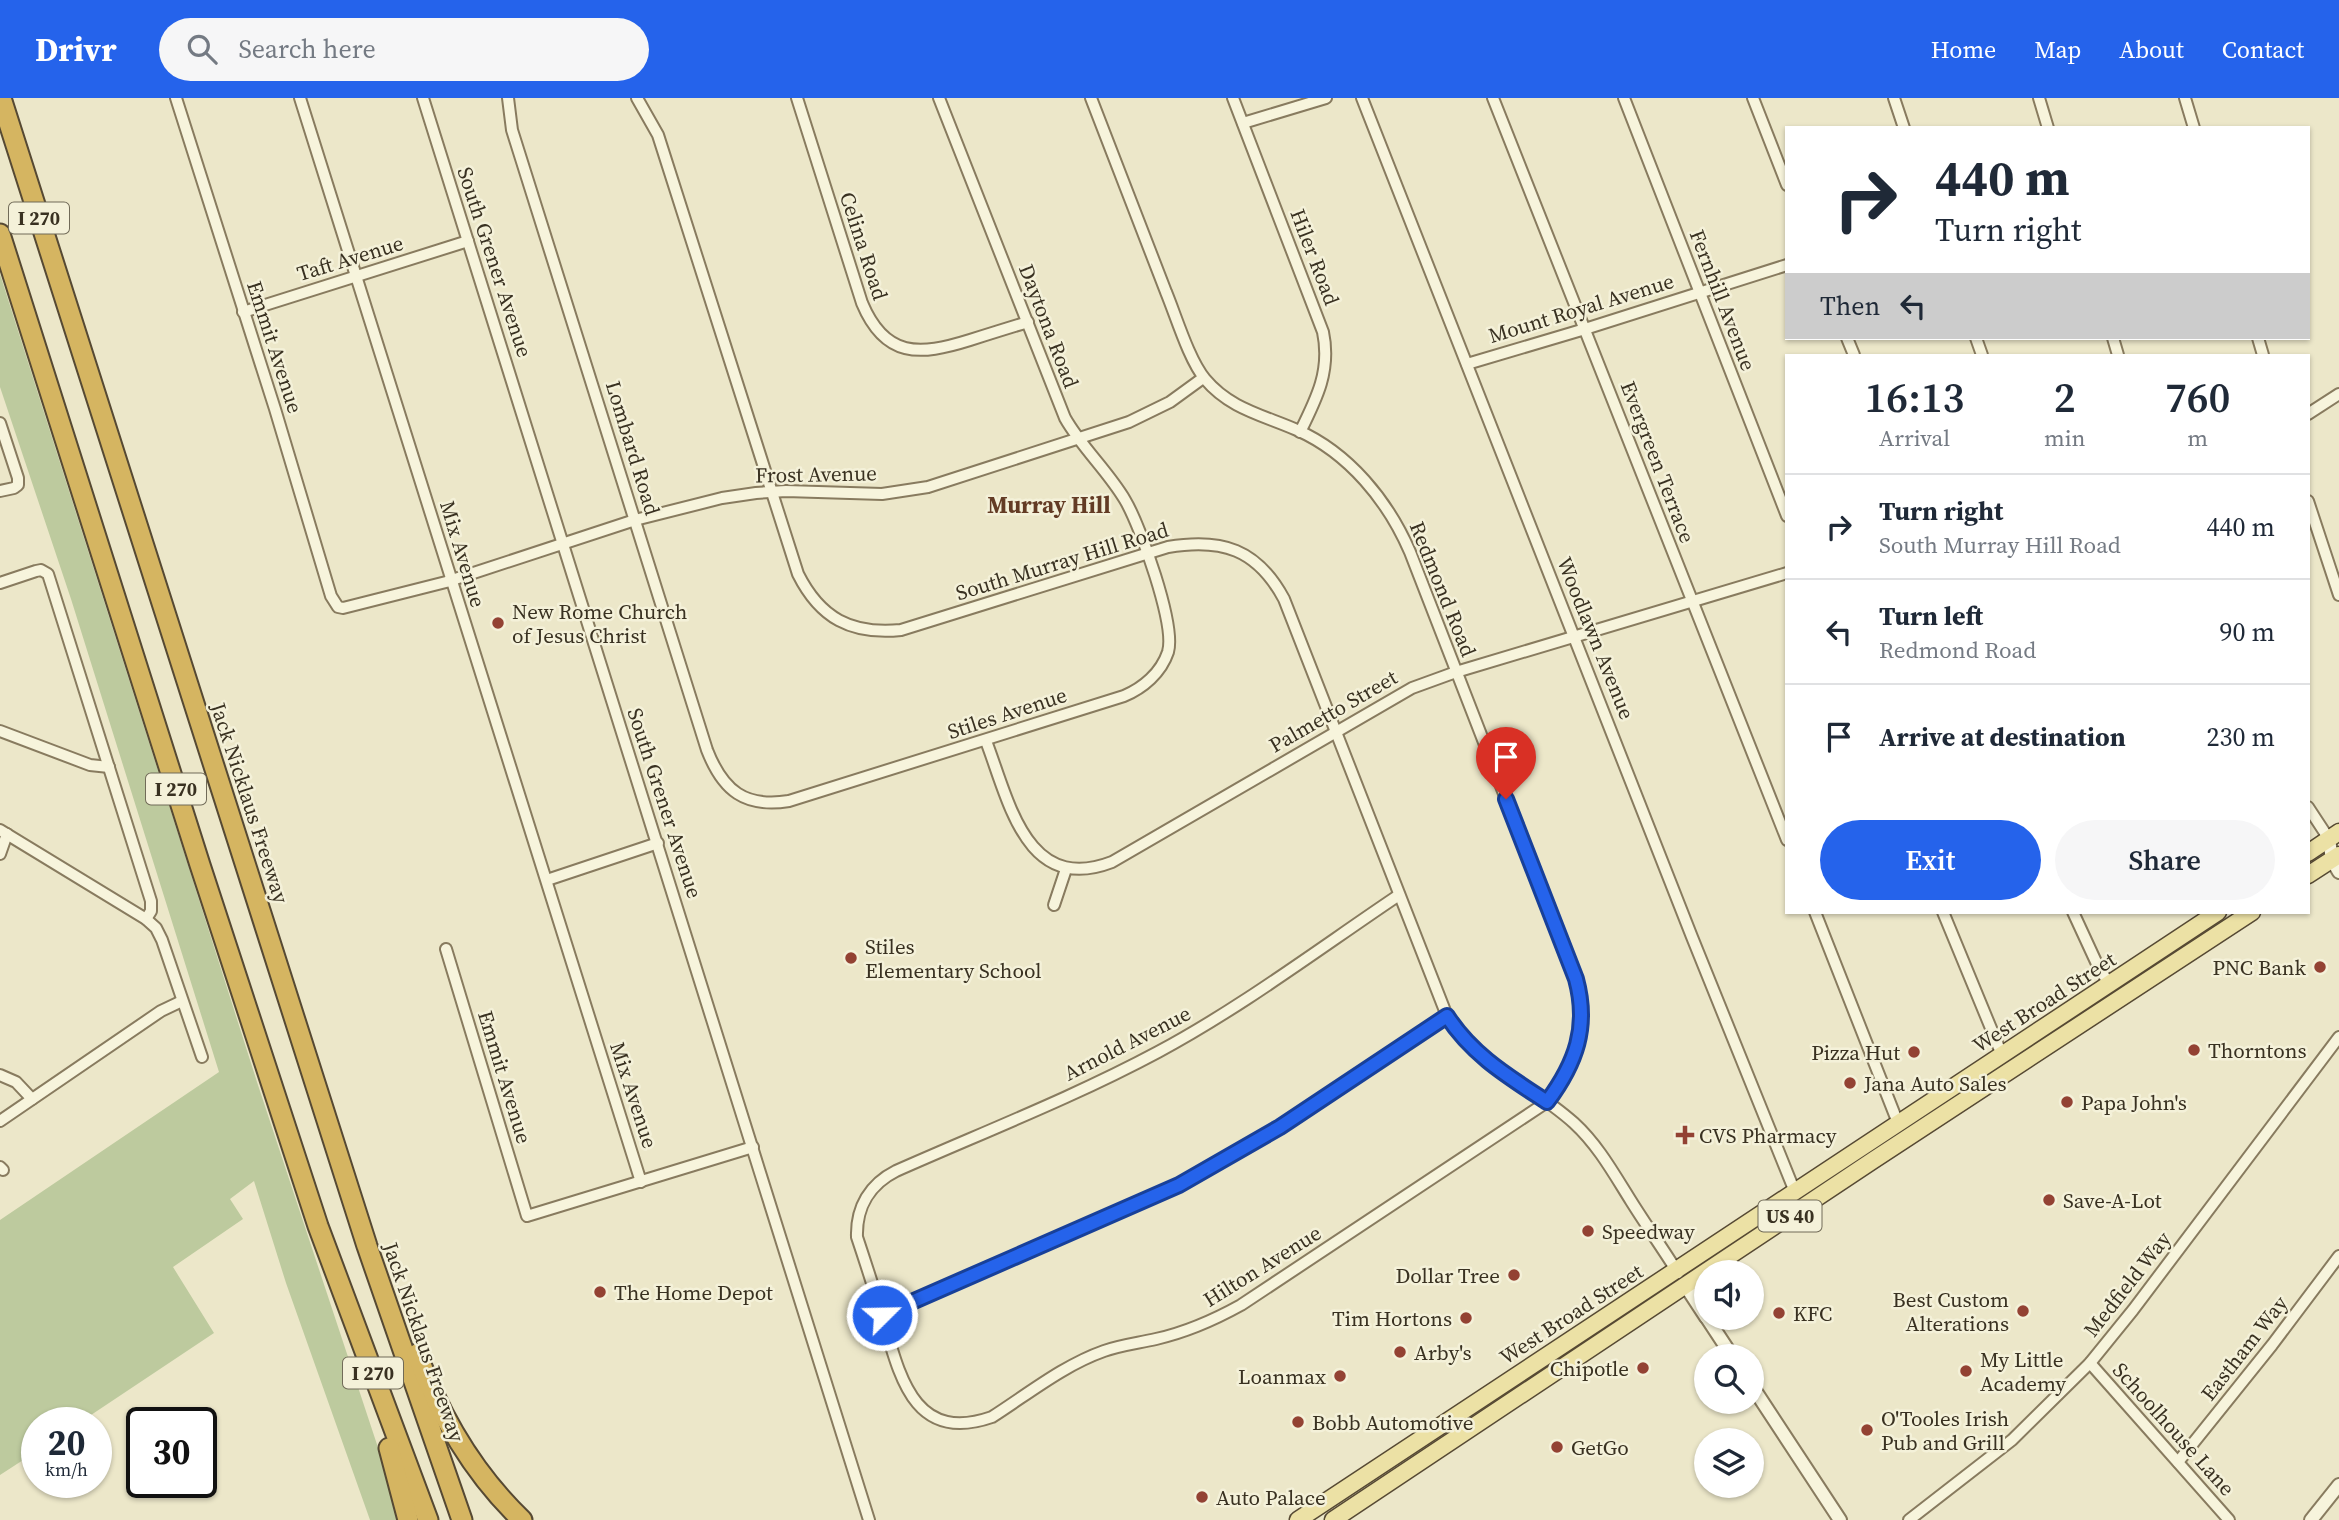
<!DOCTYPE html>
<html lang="en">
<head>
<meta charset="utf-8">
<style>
  body { margin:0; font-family:"Source Serif 4",serif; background:#f6f6f7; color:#1f2937; height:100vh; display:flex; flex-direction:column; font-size:26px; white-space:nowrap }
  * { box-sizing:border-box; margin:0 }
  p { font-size:23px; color:#747a83 }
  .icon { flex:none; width:38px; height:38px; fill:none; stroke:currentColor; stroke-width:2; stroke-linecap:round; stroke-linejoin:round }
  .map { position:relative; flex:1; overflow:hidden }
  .sheet { position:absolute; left:1785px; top:256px; width:525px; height:560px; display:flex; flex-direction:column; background:#fff; border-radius:0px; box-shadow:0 2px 5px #0004 }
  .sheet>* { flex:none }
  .guide { position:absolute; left:1785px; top:28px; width:525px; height:214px; border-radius:0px; box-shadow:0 2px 5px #0004; background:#fff; color:#1f2937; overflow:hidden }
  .buttons { position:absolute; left:1694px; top:1162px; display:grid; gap:14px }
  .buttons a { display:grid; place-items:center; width:70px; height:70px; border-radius:50%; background:#fff; box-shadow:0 2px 5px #0004; font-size:35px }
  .speed { position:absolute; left:21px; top:1309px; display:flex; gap:14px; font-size:35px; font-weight:700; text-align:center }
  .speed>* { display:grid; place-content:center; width:91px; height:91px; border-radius:50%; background:#fff; box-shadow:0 2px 5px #0004; line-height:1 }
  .speed small { font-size:18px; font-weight:400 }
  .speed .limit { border:4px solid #111; border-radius:10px; background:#fff; color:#111 }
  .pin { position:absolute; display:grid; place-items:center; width:60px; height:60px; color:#fff; margin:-72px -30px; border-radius:50% 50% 50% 0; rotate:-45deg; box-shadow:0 0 7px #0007 }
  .pin .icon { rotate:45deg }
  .me { position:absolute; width:77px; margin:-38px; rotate:67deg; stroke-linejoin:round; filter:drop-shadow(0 0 5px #0008) }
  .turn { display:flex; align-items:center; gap:24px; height:147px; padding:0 35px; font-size:32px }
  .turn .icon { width:91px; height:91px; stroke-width:2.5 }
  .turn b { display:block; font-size:49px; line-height:60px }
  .then { display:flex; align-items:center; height:66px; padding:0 35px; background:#0003; gap:14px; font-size:26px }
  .eta { display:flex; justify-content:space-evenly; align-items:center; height:119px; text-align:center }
  .eta b { font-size:42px; font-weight:600; line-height:49px }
  .action { display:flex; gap:14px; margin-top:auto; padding:14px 35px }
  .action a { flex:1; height:80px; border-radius:42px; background:#2563eb; color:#fff; font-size:28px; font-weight:600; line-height:80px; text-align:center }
  .action a+a { background:#f6f6f7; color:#1f2937 }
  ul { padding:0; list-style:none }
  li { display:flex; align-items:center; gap:21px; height:105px; padding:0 35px; border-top:2px solid #e0e1e3 }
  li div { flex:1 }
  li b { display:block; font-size:26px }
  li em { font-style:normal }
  header { display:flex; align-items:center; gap:42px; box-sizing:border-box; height:98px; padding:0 35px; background:#2563eb; color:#fff }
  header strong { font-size:33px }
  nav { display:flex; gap:38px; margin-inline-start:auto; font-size:24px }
  .search { width:490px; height:63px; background:#f6f6f7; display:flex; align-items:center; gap:18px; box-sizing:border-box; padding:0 24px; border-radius:38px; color:#747a83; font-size:26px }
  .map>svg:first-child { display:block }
  .green { fill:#bdca9e }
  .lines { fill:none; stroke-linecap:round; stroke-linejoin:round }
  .minor-casing { stroke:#887b5f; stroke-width:14 }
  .tertiary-casing { stroke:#887b5f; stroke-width:16 }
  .primary-casing { stroke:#564933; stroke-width:19 }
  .motorway-casing { stroke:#564933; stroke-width:23 }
  .minor { stroke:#f7f4dc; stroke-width:10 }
  .tertiary { stroke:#f7f4dc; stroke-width:12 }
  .primary { stroke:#ece1a5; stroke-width:16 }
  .motorway { stroke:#d5b561; stroke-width:19 }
  .route-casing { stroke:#184099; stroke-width:18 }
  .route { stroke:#2563eb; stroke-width:12 }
  .poi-dot { fill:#934233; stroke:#f4f1d9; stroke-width:2.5 }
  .labels { text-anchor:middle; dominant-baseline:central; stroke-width:5; stroke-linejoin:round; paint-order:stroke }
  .shield { fill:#f4f1d9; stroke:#716b58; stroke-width:2 }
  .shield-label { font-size:19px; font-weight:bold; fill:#393121 }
  .street-label { font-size:21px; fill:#393121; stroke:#f4f1d9 }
  .poi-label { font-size:21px; fill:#393121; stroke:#f4f1d9; text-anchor:start }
  .neighbourhood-label { font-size:23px; font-weight:bold; fill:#633b24; stroke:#f4f1d9 }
</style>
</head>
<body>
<header>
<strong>Drivr</strong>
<div class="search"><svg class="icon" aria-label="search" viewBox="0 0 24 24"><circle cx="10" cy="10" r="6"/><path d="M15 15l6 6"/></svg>Search here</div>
<nav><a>Home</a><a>Map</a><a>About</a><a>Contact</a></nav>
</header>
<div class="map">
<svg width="2339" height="1422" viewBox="0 0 2339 1422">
  <rect width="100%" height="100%" fill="#ece7c9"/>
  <!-- green -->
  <polygon class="green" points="0,176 257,984 402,1422 370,1422 286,1185 254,1083 230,1101 243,1121 173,1169 214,1235 79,1325 37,1325 37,1353 0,1377 0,1122 219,974 71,501 0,289"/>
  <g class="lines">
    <defs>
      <g id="minor">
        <polyline points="176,0 275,311 331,498 338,509 343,510 446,484 635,422 722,400 756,395 786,393 882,396 928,389 1129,324 1170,304 1203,280"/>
        <polyline points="300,0 641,1084"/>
        <polyline points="423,0 869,1422"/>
        <path d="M508,0L512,32L707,652C723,693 745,710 789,703L1124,598C1143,590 1161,575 1168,554C1176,527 1140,427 1125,402C1108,373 1082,350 1065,320L939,0"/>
        <path d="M637,0L658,37L798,476C820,520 851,537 901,532L1168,449C1222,440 1257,451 1284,501L1447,918C1481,971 1530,985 1574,1025C1598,1047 1614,1076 1631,1103C1646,1127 1663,1151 1678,1175"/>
        <path d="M797,0L862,205C885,260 919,258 970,242C989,236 1008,230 1028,224"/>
        <path d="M1091,0C1116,65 1141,129 1166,194C1176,218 1189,262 1205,281C1230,311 1263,317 1297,332C1349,355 1388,403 1410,454L1576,881C1589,929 1577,965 1547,1004L1241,1207C1214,1222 1187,1234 1156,1241C1139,1245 1121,1247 1104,1253C1064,1267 1028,1296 992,1319C914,1346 900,1279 883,1221C875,1194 866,1166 857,1139C856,1109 870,1086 896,1073C984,1034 1074,999 1158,954C1242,909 1320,850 1399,797"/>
        <path d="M1233,0L1323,234C1331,272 1317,300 1300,334"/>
        <polyline points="1362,0 1692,839 1795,1094"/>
        <polyline points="1493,0 1787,742"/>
        <polyline points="1624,0 1787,418"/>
        <polyline points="1753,0 1787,87"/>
        <polyline points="1894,0 1904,30"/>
        <polyline points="2039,0 2048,30"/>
        <polyline points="2185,0 2194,30"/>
        <polyline points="1243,25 1326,0"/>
        <polyline points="243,214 468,143"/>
        <polyline points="1847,240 1854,257"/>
        <polyline points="1976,240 1982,257"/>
        <polyline points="2113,240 2118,257"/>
        <polyline points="2258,240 2263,257"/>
        <polyline points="1467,266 1585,231 1787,167"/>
        <polyline points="2308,316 2339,296"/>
        <polyline points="0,325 18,380 18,387 14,390 0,393"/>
        <polyline points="2308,403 2339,497"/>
        <polyline points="0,485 36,473 41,472 48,476 151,803 151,813 146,821"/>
        <polyline points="0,633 90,667 109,669"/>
        <path d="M986,643C1009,703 1026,797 1112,764L1412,590L1456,574L1787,475"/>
        <polyline points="2308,709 2329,741"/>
        <polyline points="0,732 146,821 156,830 162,842 202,959"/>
        <polyline points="0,756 7,736"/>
        <polyline points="547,782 658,745"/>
        <polyline points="1054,807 1066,771"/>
        <polyline points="1815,814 1898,1025"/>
        <polyline points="1943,814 2002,957"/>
        <polyline points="2073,814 2097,866 2109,886"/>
        <polyline points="446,851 527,1118 753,1049"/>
        <polyline points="0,977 16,984 32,1001"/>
        <polyline points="0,1023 161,913 182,903"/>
        <polyline points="0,1069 3,1072"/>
        <polyline points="882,1217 1179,1087 1281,1029 1447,918"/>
        <polyline points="2090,1265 2229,1422"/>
        <polyline points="2178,1364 2272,1247 2339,1158"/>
        <polyline points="1909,1422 2012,1342 2090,1265 2133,1212 2339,939"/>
      </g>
      <g id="tertiary">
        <polyline points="2329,741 2332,762 2339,774"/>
        <polyline points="1685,1187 1706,1219"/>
        <polyline points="1707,1220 1732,1258"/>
        <polyline points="1752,1288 1840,1422"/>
        <polyline points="2311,1422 2339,1387"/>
      </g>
      <g id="primary">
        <polyline points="2308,755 2339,734"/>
        <polyline points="2308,777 2339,757"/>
        <polyline points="1298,1422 2218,814"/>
        <polyline points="1333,1422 1872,1063 2252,814"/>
      </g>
      <g id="motorway">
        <polyline points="1,0 367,1148 462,1422"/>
        <polyline points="0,136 200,767 318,1128 428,1422"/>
        <path d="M417,1256C440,1318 474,1376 522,1422"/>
        <polyline points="389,1350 408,1422"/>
      </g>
    </defs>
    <!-- minor casing -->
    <use href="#minor" class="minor-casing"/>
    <!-- tertiary casing -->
    <use href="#tertiary" class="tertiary-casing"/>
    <!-- primary casing -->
    <use href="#primary" class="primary-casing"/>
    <!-- motorway casing -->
    <use href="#motorway" class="motorway-casing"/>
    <!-- minor -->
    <use href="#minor" class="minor"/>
    <!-- tertiary -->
    <use href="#tertiary" class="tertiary"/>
    <!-- primary -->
    <use href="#primary" class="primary"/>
    <!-- motorway -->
    <use href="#motorway" class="motorway"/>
  </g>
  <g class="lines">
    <defs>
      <path id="route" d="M882,1217L1179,1087L1280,1029L1447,918C1472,957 1509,979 1547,1004C1576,965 1589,929 1576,881L1506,701"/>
    </defs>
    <!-- route casing -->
    <use href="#route" class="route-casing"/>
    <!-- route -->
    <use href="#route" class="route"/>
  </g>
  <!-- markers -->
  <g class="poi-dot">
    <circle cx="498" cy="525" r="7"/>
    <circle cx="851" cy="860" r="7"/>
    <circle cx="2320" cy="869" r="7"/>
    <circle cx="2194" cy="952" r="7"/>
    <circle cx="1914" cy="954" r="7"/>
    <circle cx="1850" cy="985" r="7"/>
    <circle cx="2067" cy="1004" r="7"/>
    <path d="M1681.5 1026.5h7v7h7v7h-7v7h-7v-7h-7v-7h7z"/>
    <circle cx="2049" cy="1102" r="7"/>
    <circle cx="1588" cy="1133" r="7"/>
    <circle cx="1514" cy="1177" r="7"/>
    <circle cx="600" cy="1194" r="7"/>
    <circle cx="2023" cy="1213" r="7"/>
    <circle cx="1779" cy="1215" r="7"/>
    <circle cx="1466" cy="1220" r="7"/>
    <circle cx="1400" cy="1254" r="7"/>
    <circle cx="1643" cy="1270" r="7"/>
    <circle cx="1966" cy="1273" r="7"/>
    <circle cx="1340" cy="1278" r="7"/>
    <circle cx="1298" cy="1324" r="7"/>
    <circle cx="1867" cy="1332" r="7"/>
    <circle cx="1557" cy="1349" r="7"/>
    <circle cx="1202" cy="1399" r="7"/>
  </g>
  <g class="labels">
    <!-- shield labels -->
    <g class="shield">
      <rect x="9" y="104.5" width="60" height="31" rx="5"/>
      <rect x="146" y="675.5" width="60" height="31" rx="5"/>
      <rect x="1758.5" y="1102.5" width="63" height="31" rx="5"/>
      <rect x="343" y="1259.5" width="60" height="31" rx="5"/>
    </g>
    <g class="shield-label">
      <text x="39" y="120">I 270</text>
      <text x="176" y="691">I 270</text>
      <text x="1790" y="1118">US 40</text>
      <text x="373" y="1275">I 270</text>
    </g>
    <!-- street labels -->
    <g class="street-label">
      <text transform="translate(864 148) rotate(72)">Celina Road</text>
      <text transform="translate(1315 159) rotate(69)">Hiler Road</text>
      <text transform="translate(350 160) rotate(-17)">Taft Avenue</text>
      <text transform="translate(495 164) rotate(72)">South Grener Avenue</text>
      <text transform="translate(1723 202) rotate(69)">Fernhill Avenue</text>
      <text transform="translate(1581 210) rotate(-17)">Mount Royal Avenue</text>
      <text transform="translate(1049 228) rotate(69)">Daytona Road</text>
      <text transform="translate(275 249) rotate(72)">Emmit Avenue</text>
      <text transform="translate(633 350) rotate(73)">Lombard Road</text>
      <text transform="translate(1658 364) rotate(69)">Evergreen Terrace</text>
      <text transform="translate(816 376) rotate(-1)">Frost Avenue</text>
      <text transform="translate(463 456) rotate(73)">Mix Avenue</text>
      <text transform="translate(1062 463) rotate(-17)">South Murray Hill Road</text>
      <text transform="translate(1443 491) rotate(68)">Redmond Road</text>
      <text transform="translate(1596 540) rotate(68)">Woodlawn Avenue</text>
      <text transform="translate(1333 613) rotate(-30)">Palmetto Street</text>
      <text transform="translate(1007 615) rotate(-18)">Stiles Avenue</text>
      <text transform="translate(250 705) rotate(72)">Jack Nicklaus Freeway</text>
      <text transform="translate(665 705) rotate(72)">South Grener Avenue</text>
      <text transform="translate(2044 904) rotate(-33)">West Broad Street</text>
      <text transform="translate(1127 945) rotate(-27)">Arnold Avenue</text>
      <text transform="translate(505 979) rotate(73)">Emmit Avenue</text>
      <text transform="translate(634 997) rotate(72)">Mix Avenue</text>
      <text transform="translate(1262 1168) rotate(-32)">Hilton Avenue</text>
      <text transform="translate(2127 1186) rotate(-52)">Medfield Way</text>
      <text transform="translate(1571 1216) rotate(-33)">West Broad Street</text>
      <text transform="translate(424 1244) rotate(71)">Jack Nicklaus Freeway</text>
      <text transform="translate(2244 1250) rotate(-52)">Eastham Way</text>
      <text transform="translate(2174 1331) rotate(48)">Schoolhouse Lane</text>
    </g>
    <!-- poi labels -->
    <g class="poi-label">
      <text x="512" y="513">New Rome Church<tspan x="512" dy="24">of Jesus Christ</tspan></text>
      <text x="865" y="848">Stiles<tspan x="865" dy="24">Elementary School</tspan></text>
      <text x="2306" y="869" text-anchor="end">PNC Bank</text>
      <text x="2208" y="952">Thorntons</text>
      <text x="1900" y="954" text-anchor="end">Pizza Hut</text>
      <text x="1864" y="985">Jana Auto Sales</text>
      <text x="2081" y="1004">Papa John's</text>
      <text x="1699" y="1037">CVS Pharmacy</text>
      <text x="2063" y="1102">Save-A-Lot</text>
      <text x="1602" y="1133">Speedway</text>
      <text x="1500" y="1177" text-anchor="end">Dollar Tree</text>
      <text x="614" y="1194">The Home Depot</text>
      <text x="2009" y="1201" text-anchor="end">Best Custom<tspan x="2009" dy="24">Alterations</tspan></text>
      <text x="1793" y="1215">KFC</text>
      <text x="1452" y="1220" text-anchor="end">Tim Hortons</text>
      <text x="1414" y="1254">Arby's</text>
      <text x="1980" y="1261">My Little<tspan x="1980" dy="24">Academy</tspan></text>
      <text x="1629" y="1270" text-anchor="end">Chipotle</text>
      <text x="1326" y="1278" text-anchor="end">Loanmax</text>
      <text x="1881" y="1320">O'Tooles Irish<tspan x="1881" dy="24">Pub and Grill</tspan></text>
      <text x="1312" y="1324">Bobb Automotive</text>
      <text x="1571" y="1349">GetGo</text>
      <text x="1216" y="1399">Auto Palace</text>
    </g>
    <!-- neighbourhood labels -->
    <g class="neighbourhood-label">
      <text x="1049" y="407">Murray Hill</text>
    </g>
  </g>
</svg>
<div class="buttons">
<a><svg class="icon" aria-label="sound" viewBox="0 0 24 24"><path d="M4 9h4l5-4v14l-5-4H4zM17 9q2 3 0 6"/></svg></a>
<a><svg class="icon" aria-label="search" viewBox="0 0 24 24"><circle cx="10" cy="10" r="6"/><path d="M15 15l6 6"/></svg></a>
<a><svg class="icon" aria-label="layers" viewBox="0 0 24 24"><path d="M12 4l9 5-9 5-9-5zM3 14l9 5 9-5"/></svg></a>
</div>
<div class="speed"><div>20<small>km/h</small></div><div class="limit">30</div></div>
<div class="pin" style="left:1506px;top:701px;background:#d93025"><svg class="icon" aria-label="arrive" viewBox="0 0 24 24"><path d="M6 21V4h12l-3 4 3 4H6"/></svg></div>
<svg class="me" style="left:882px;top:1217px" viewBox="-20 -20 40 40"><circle r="17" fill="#2563eb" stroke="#fff" stroke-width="3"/><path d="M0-11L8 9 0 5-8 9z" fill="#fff"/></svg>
<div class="guide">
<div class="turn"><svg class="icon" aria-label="right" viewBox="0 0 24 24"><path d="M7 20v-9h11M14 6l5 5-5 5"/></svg><div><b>440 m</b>Turn right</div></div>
<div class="then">Then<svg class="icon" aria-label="left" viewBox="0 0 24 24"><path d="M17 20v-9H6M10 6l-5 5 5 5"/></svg></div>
</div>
<section class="sheet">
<div class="eta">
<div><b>16:13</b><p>Arrival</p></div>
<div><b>2</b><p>min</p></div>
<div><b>760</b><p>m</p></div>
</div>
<ul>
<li><svg class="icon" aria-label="right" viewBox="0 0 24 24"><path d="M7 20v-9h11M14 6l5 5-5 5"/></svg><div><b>Turn right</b><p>South Murray Hill Road</p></div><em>440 m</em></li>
<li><svg class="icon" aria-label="left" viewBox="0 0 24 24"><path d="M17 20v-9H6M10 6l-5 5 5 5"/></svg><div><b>Turn left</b><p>Redmond Road</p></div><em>90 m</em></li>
<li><svg class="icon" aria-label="arrive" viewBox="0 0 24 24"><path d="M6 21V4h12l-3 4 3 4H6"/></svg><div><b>Arrive at destination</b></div><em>230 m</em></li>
</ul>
<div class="action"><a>Exit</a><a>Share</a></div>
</section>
</div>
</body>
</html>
